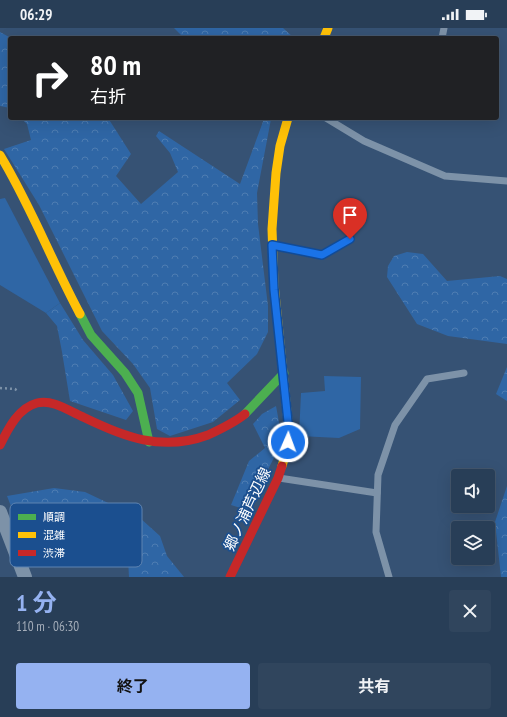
<!DOCTYPE html>
<html lang="ja">
<head>
<meta charset="utf-8">
<style>
  body { margin:0; font-family:"PT Sans Narrow","Noto Sans JP",sans-serif; background:#30455d; color:#f1f3f6; height:100vh; display:flex; flex-direction:column; font-size:15px; white-space:nowrap }
  * { box-sizing:border-box; margin:0 }
  p { font-size:13px; color:#a5aeba }
  .icon { flex:none; width:22px; height:22px; fill:none; stroke:currentColor; stroke-width:2; stroke-linecap:round; stroke-linejoin:round }
  .map { position:relative; height:549px; overflow:hidden }
  .details { display:flex; flex-direction:column; background:#283e57; flex:1 }
  .details>* { flex:none }
  .hud { position:absolute; left:8px; top:8px; width:491px; height:84px; border-radius:4px; box-shadow:0 4px 16px #0002,0 0 0 1px #44576d; background:#202124; color:#fff; overflow:hidden }
  .buttons { position:absolute; left:451px; top:441px; display:grid; gap:8px }
  .buttons a { display:grid; place-items:center; width:44px; height:44px; border-radius:4px; background:#283e57; box-shadow:0 4px 16px #0002,0 0 0 1px #44576d; font-size:20px }
  .pin { position:absolute; display:grid; place-items:center; width:34px; height:34px; color:#fff; margin:-41px -17px; border-radius:50% 50% 50% 0; rotate:-45deg; box-shadow:0 0 4px #0007 }
  .pin .icon { rotate:45deg }
  .me { position:absolute; width:44px; margin:-22px; rotate:2deg; stroke-linejoin:round; filter:drop-shadow(0 0 3px #0008) }
  .turn { display:flex; align-items:center; gap:14px; height:84px; padding:0 16px; font-size:18px }
  .turn .icon { width:52px; height:52px; stroke-width:2.5 }
  .turn b { display:block; font-size:28px; line-height:34px }
  .round { display:grid; place-items:center; flex:none; width:42px; height:42px; border-radius:4px; background:#30455d }
  .headline { display:flex; align-items:center; justify-content:space-between; height:68px; padding:0 16px }
  h1 { font-size:24px; font-weight:700; line-height:30px; color:#95b2f1 }
  .cta { display:flex; gap:8px; margin-top:auto; padding:8px 16px }
  .cta a { flex:1; height:46px; border-radius:4px; background:#95b2f1; color:#111; font-size:16px; font-weight:700; line-height:46px; text-align:center }
  .cta a+a { background:#30455d; color:#f1f3f6 }
  .status { display:flex; justify-content:space-between; align-items:center; height:28px; padding:0 20px; background:#283e57; direction:ltr }
  .status svg { height:11px; fill:currentColor }
  .map>svg:first-child { display:block }
  .forest { fill:url(#forest-crowns) }
  .green { fill:#2f66a5 }
  .lines { fill:none; stroke-linecap:round; stroke-linejoin:round }
  .path { stroke:#7d92a8; stroke-width:2.5; stroke-dasharray:2 3; stroke-linecap:butt }
  .lane { stroke:#7d92a8; stroke-width:7 }
  .street { stroke:#7d92a8; stroke-width:14 }
  .fast { stroke:#4caf50; stroke-width:9 }
  .slow { stroke:#ffc107; stroke-width:9 }
  .jam { stroke:#c62828; stroke-width:9 }
  .route-casing { stroke:#114b97; stroke-width:10 }
  .route { stroke:#1a73e8; stroke-width:7 }
  .labels { text-anchor:middle; dominant-baseline:central; stroke-width:3.5; stroke-linejoin:round; paint-order:stroke }
  .street-label { font-size:15px; fill:#fff; stroke:#1b4f8f }
  .key { fill:#1b4f8f; stroke:#5f84b1; stroke-width:1 }
  .key-label { font-size:11px; fill:#fff }
</style>
</head>
<body>
<div class="status"><b>06:29</b><svg viewBox="0 0 49 12"><path d="M0 12V9h3v3zM5 12V6h3v6zM10 12V3h3v9zM15 12V0h3v12zM26 1h20v11H26zM47 4h2v5h-2z"/></svg></div>
<div class="map">
<svg width="507" height="549" viewBox="0 0 507 549">
  <defs>
    <pattern id="forest-crowns" width="20" height="18" patternUnits="userSpaceOnUse"><rect width="20" height="18" fill="#2f66a5"/><path d="M2 6a3 3 0 1 1 6 0M12 15a3 3 0 1 1 6 0" fill="none" stroke="#4e7db2"/></pattern>
  </defs>
  <rect width="100%" height="100%" fill="#365274"/>
  <!-- forest -->
  <g class="forest">
    <polygon points="174,0 283,0 294,10 184,10"/>
    <polygon points="0,4 11,10 10,10 10,80 0,78"/>
    <polygon points="21,90 108,90 131,126 116,148 141,176 178,144 170,125 156,108 159,103 240,156 264,91 271,91 257,165 258,196 268,278 268,304 257,326 227,355 240,372 213,394 170,408 157,401 150,360 133,336 102,303 39,177 4,121 31,112 27,96"/>
    <polygon points="407,224 423,226 447,253 500,248 507,251 507,316 448,308 417,296 387,249 388,238 394,228"/>
    <polygon points="60,275 83,312 113,347 133,383 126,392 70,373 62,324 57,298 46,285"/>
    <polygon points="507,339 507,373 496,366"/>
    <polygon points="276,378 281,405 277,424 247,482 231,477 249,433 265,420 253,396 262,386"/>
    <polygon points="507,458 507,549 501,549 495,494"/>
    <polygon points="54,460 85,464 140,490 160,508 167,528 184,549 129,549 128,531 118,516 81,519 78,501 14,486 7,468"/>
  </g>
  <!-- green -->
  <g class="green">
    <polygon points="5,170 60,275 46,285 0,257 0,171"/>
    <polygon points="324,348 361,349 360,401 339,410 299,408 301,365 325,363"/>
  </g>
  <g class="lines">
    <!-- path -->
    <polyline class="path" points="0,360 15,361 19,364"/>
    <!-- lane -->
    <g class="lane">
      <polyline points="442,10 444,0"/>
      <polyline points="326,90 364,113 445,148 507,153"/>
      <polyline points="275,217 322,227 350,211"/>
      <polyline points="279,450 377,465"/>
      <polyline points="389,549 376,504 378,447 395,397 427,351 464,345"/>
    </g>
    <!-- street -->
    <polyline class="street" points="0,484 25,549"/>
    <!-- fast -->
    <g class="fast">
      <polyline points="80,286 91,307 125,345 138,365 149,414"/>
      <polyline points="245,386 284,345"/>
    </g>
    <!-- slow -->
    <g class="slow">
      <polyline points="324,10 328,0"/>
      <path d="M0,127C31,178 52,234 80,286"/>
      <polyline points="282,438 286,425 289,403 274,256 272,201 276,145 280,118 288,90"/>
    </g>
    <!-- jam -->
    <g class="jam">
      <path d="M0,417C8,401 18,380 37,375C53,371 69,383 83,389C124,409 162,424 208,407C221,401 234,395 245,386"/>
      <polyline points="230,549 278,450 282,438"/>
    </g>
  </g>
  <g class="lines">
    <defs>
      <polyline id="route" points="288,414 289,403 274,262 272,217 322,227 350,211"/>
    </defs>
    <!-- route casing -->
    <use href="#route" class="route-casing"/>
    <!-- route -->
    <use href="#route" class="route"/>
  </g>
  <g class="labels">
    <!-- street labels -->
    <g class="street-label">
      <text transform="translate(247 481) rotate(-65)">郷ノ浦芦辺線</text>
    </g>
  </g>
  <!-- legend -->
  <rect x="10" y="475" width="132" height="64" rx="6" class="key"/>
  <rect x="18" y="486" width="18" height="6" fill="#4caf50"/>
  <rect x="18" y="504" width="18" height="6" fill="#ffc107"/>
  <rect x="18" y="522" width="18" height="6" fill="#c62828"/>
  <g class="key-label">
    <text x="43" y="493">順調</text>
    <text x="43" y="511">混雑</text>
    <text x="43" y="529">渋滞</text>
  </g>
</svg>
<div class="buttons">
<a><svg class="icon" aria-label="sound" viewBox="0 0 24 24"><path d="M4 9h4l5-4v14l-5-4H4zM17 9q2 3 0 6"/></svg></a>
<a><svg class="icon" aria-label="layers" viewBox="0 0 24 24"><path d="M12 4l9 5-9 5-9-5zM3 14l9 5 9-5"/></svg></a>
</div>
<div class="pin" style="left:350px;top:211px;background:#d93025"><svg class="icon" aria-label="arrive" viewBox="0 0 24 24"><path d="M6 21V4h12l-3 4 3 4H6"/></svg></div>
<svg class="me" style="left:288px;top:414px" viewBox="-20 -20 40 40"><circle r="17" fill="#1a73e8" stroke="#fff" stroke-width="3"/><path d="M0-11L8 9 0 5-8 9z" fill="#fff"/></svg>
<div class="hud">
<div class="turn"><svg class="icon" aria-label="right" viewBox="0 0 24 24"><path d="M7 20v-9h11M14 6l5 5-5 5"/></svg><div><b>80 m</b>右折</div></div>
</div>
</div>
<section class="details">
<div class="headline"><div><h1>1 分</h1><p>110 m · 06:30</p></div><a class="round"><svg class="icon" aria-label="close" viewBox="0 0 24 24"><path d="M6 6l12 12M18 6L6 18"/></svg></a></div>
<div class="cta"><a>終了</a><a>共有</a></div>
</section>
</body>
</html>
